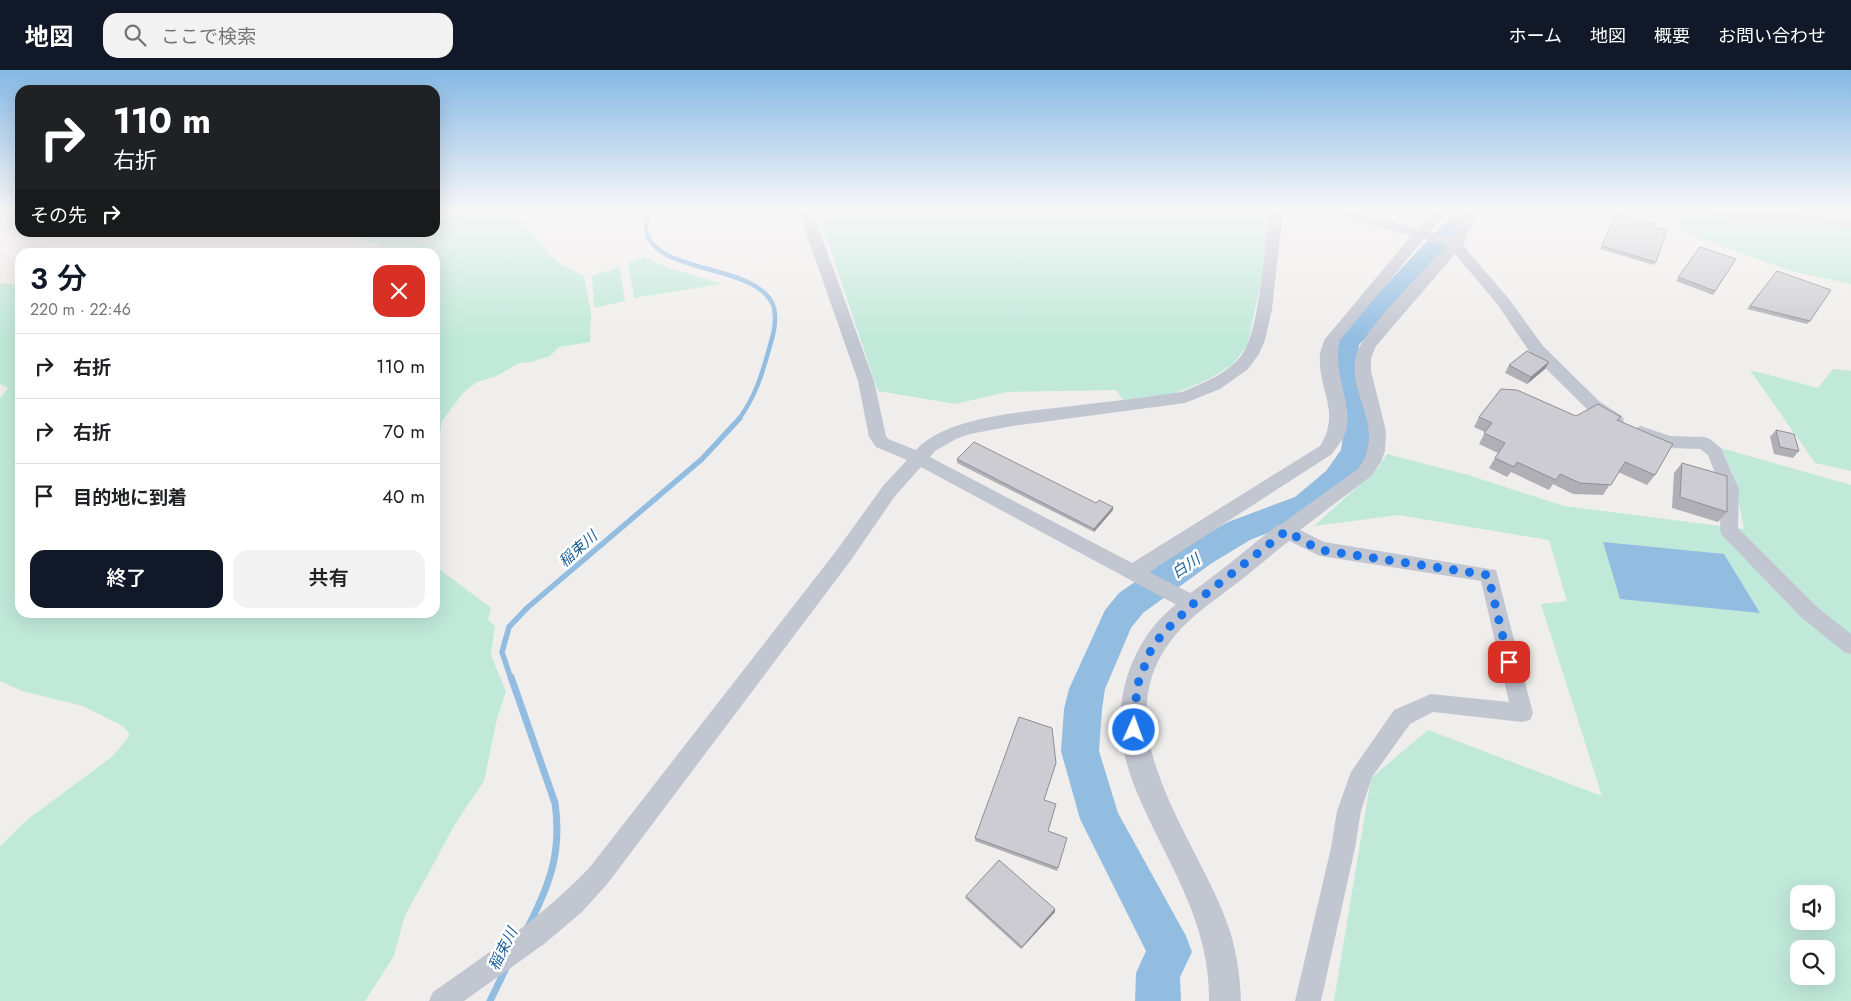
<!DOCTYPE html>
<html lang="ja">
<head>
<meta charset="utf-8">
<style>
  body { margin:0; font-family:Jost,"Noto Sans JP",sans-serif; background:#f2f2f2; color:#202124; height:100vh; display:flex; flex-direction:column; font-size:19px; white-space:nowrap }
  * { box-sizing:border-box; margin:0 }
  p { font-size:16px; color:#757577 }
  .icon { flex:none; width:28px; height:28px; fill:none; stroke:currentColor; stroke-width:2; stroke-linecap:round; stroke-linejoin:round }
  .map { position:relative; flex:1; overflow:hidden }
  .details { position:absolute; left:15px; top:178px; width:425px; height:370px; display:flex; flex-direction:column; background:#fff; border-radius:15px; box-shadow:0 5px 20px #0002 }
  .details>* { flex:none }
  .top-card { position:absolute; left:15px; top:15px; width:425px; height:152px; border-radius:15px; box-shadow:0 5px 20px #0002; background:#202124; color:#fff; overflow:hidden }
  .fabs { position:absolute; left:1790px; top:815px; display:grid; gap:10px }
  .fabs a { display:grid; place-items:center; width:45px; height:45px; border-radius:10px; background:#fff; box-shadow:0 5px 20px #0002; font-size:25px }
  .pin { position:absolute; display:grid; place-items:center; width:42px; height:42px; color:#fff; margin:-21px; border-radius:10px; box-shadow:0 2px 8px #0006 }
  .me { position:absolute; width:55px; margin:-28px; rotate:2deg; stroke-linejoin:round; filter:drop-shadow(0 0 4px #0008) }
  .turn { display:flex; align-items:center; gap:18px; height:105px; padding:0 15px; font-size:22px }
  .turn .icon { width:65px; height:65px; stroke-width:2.5 }
  .turn b { display:block; font-size:35px; line-height:42px }
  .then { display:flex; align-items:center; height:48px; padding:0 15px; background:#0003; gap:10px; font-size:19px }
  .round { display:grid; place-items:center; flex:none; width:52px; height:52px; border-radius:15px; background:#f2f2f2 }
  .head { display:flex; align-items:center; justify-content:space-between; height:85px; padding:0 15px }
  h1 { font-size:30px; font-weight:600; line-height:38px; color:#111827 }
  .button { display:flex; gap:10px; margin-top:auto; padding:10px 15px }
  .button a { flex:1; height:58px; border-radius:15px; background:#111827; color:#fff; font-size:20px; font-weight:600; line-height:58px; text-align:center }
  .button a+a { background:#f2f2f2; color:#202124 }
  ul { padding:0; list-style:none }
  li { display:flex; align-items:center; gap:15px; height:65px; padding:0 15px; border-top:1px solid #e0e0e0 }
  li div { flex:1 }
  li b { display:block; font-size:19px }
  li em { font-style:normal }
  header { display:flex; align-items:center; gap:30px; box-sizing:border-box; height:70px; padding:0 25px; background:#111827; color:#fff }
  header strong { font-size:24px }
  nav { display:flex; gap:28px; margin-inline-start:auto; font-size:18px }
  .search { width:350px; height:45px; background:#f2f2f2; display:flex; align-items:center; gap:12px; box-sizing:border-box; padding:0 18px; border-radius:15px; color:#757577; font-size:19px }
  .map>svg:first-child { display:block }
  .green { fill:#c0e9da; fill-rule:evenodd }
  .water { fill:#92bde1 }
  .lines { fill:none; stroke-linecap:round; stroke-linejoin:round }
  .stream-far2 { stroke:#92bde1; stroke-width:4.5 }
  .stream-far1 { stroke:#92bde1; stroke-width:5.5 }
  .stream { stroke:#92bde1; stroke-width:7 }
  .river { fill:#92bde1; fill-rule:evenodd }
  .minor { fill:#c2c6d1; fill-rule:evenodd }
  .tertiary { fill:#c2c6d1; fill-rule:evenodd }
  .wall { fill:#afafb5 }
  .shaded-wall { fill:#8f8f93 }
  .building { fill:#ccccd2; stroke:#8f8f93 }
  .route { stroke:#1a73e8; stroke-width:9; stroke-dasharray:0 16.2 }
  .labels { text-anchor:middle; dominant-baseline:central; stroke-width:5; stroke-linejoin:round; paint-order:stroke }
  .water-label { font-size:15px; font-style:italic; fill:#1c5f97; stroke:#fff }
</style>
</head>
<body>
<header>
<strong>地図</strong>
<div class="search"><svg class="icon" aria-label="search" viewBox="0 0 24 24"><circle cx="10" cy="10" r="6"/><path d="M15 15l6 6"/></svg>ここで検索</div>
<nav><a>ホーム</a><a>地図</a><a>概要</a><a>お問い合わせ</a></nav>
</header>
<div class="map">
<svg width="1851" height="931" viewBox="0 0 1851 931">
  <rect width="100%" height="100%" fill="#f0eeed"/>
  <!-- green -->
  <g class="green">
    <polygon points="435,140 513,140 548,184 561,195 584,206 591,242 590,272 559,277 550,286 531,292 519,293 497,306 477,312 463,323 442,351 437,384 435,388 435,182 388,182 377,173 365,171 356,163 435,162"/>
    <polygon points="817,140 1268,140 1263,203 1247,276 1232,295 1207,310 1173,324 1123,330 1116,320 1007,322 955,334 878,321"/>
    <polygon points="1672,144 1851,155 1851,214 1791,201 1692,165"/>
    <polygon points="644,187 666,197 722,214 634,228 628,193"/>
    <polygon points="619,197 625,231 594,238 592,206"/>
    <polygon points="0,213 20,215 20,542 435,542 435,496 491,538 488,550 495,556 491,585 506,622 497,648 484,711 455,754 427,806 405,845 394,886 365,931 0,931 0,776 28,749 113,686 130,665 123,656 83,636 22,621 0,611 0,328 8,318 0,314"/>
    <polygon points="1833,299 1851,301 1851,401 1815,393 1750,300 1818,318"/>
    <path d="M1721,378L1851,415V931H1334L1371,708L1428,660L1602,726L1541,534L1567,531L1549,470L1399,445L1314,456L1378,398L1387,384L1468,405L1564,436L1744,459L1733,404ZM1799,824H1826V851H1799ZM1799,879H1826V906H1799Z"/>
  </g>
  <!-- water -->
  <polygon class="water" points="1603,472 1724,484 1760,543 1620,529"/>
  <g class="lines">
    <!-- stream-far2 -->
    <path class="stream-far2" d="M649,140C648,146 646,153 646,159C652,206 761,192 774,238C777,252 773,266 769,279C762,305 755,327 739,349"/>
    <!-- stream-far1 -->
    <polyline class="stream-far1" points="511,609 502,582 509,557 527,538 702,389 740,348"/>
    <!-- stream -->
    <g class="stream">
      <path d="M511,607L555,733C562,782 550,814 528,857"/>
      <polyline points="490,931 507,896"/>
    </g>
    <!-- river -->
    <polygon class="river" points="1450,140 1474,140 1467,156 1359,275 1357,290 1365,338 1374,358 1371,381 1348,417 1317,443 1250,470 1212,493 1143,543 1131,558 1105,619 1102,639 1099,681 1118,743 1186,866 1192,882 1180,907 1181,931 1135,931 1136,903 1146,881 1080,749 1061,681 1064,639 1069,619 1105,540 1119,523 1188,475 1228,452 1295,427 1326,401 1341,380 1344,358 1337,338 1329,290 1332,272 1448,149"/>
    <!-- minor -->
    <g class="minor">
      <path d="M798,140H812L874,311L886,366L888,369L916,380C947,346 1027,342 1072,336C1109,332 1145,327 1182,322C1203,313 1230,303 1243,283C1260,258 1265,173 1269,140H1283L1272,239L1265,270L1259,284L1248,299L1220,319L1185,333L1012,356L970,364L956,369L935,381L930,387L1132,493L1320,376C1342,341 1317,319 1320,284C1321,279 1323,274 1325,269L1411,166L1327,143L1325,140H1346L1417,159L1434,140H1448L1430,162L1452,168L1466,140H1480L1463,174L1471,185L1509,229L1543,276L1599,331L1622,346L1624,350L1622,354L1616,356L1610,354L1587,339L1531,284L1498,235L1455,184L1376,276L1371,288V301L1386,361L1385,381L1381,392L1371,406L1300,460L1324,472L1496,500L1533,643L1530,650L1522,652L1433,642L1410,654L1372,707L1361,741L1355,778L1321,931H1295L1331,778L1337,741L1351,702L1394,640L1431,624L1509,632L1481,511L1320,486L1279,466L1277,461L1279,456L1359,398C1387,356 1347,326 1356,287C1361,261 1426,199 1447,176L1424,169L1340,270C1331,305 1355,334 1345,364C1342,371 1336,378 1332,384L1149,502L1200,528L1203,534L1200,540L1193,542L1186,540L921,397L895,426L851,490L608,813L582,842L544,874L464,931H429L433,922C488,883 544,846 590,797L837,480L883,416L907,390L876,377L869,367L858,311Z"/>
      <polygon points="1678,140 1737,140 1851,148 1851,156 1685,144"/>
      <polygon points="1641,356 1670,366 1704,367 1710,369 1721,378 1739,419 1738,458 1816,536 1851,564 1851,584 1844,582 1802,548 1722,465 1720,460 1721,419 1708,385 1700,379 1669,378 1635,366 1632,362 1635,358"/>
    </g>
    <!-- tertiary -->
    <path class="tertiary" d="M1286,453L1294,455L1297,461L1294,467C1272,484 1251,503 1229,519C1208,535 1186,550 1170,572C1104,660 1195,766 1226,850C1236,876 1240,903 1241,931H1209C1210,877 1190,832 1166,784C1149,749 1128,711 1122,672C1115,626 1132,576 1165,544C1181,529 1199,517 1216,504C1237,488 1257,471 1278,455Z"/>
  </g>
  <!-- wall -->
  <g class="wall">
    <polygon points="1616,143 1654,157 1656,192 1654,195 1600,179"/>
    <polygon points="1700,177 1736,189 1713,225 1676,211"/>
    <polygon points="1777,201 1810,251 1807,254 1747,239"/>
    <polygon points="1549,292 1545,299 1527,314 1505,303 1509,295"/>
    <polygon points="1576,346 1619,351 1655,405 1647,415 1618,402 1603,425 1573,424 1553,414 1549,420 1511,402 1507,407 1489,398 1498,383 1479,374 1485,362 1474,357 1479,347"/>
    <polygon points="1776,360 1799,381 1793,388 1774,384 1770,367"/>
    <polygon points="957,389 1096,433 1113,437 1113,440 1094,462 957,393"/>
    <polygon points="1682,393 1727,442 1718,452 1672,438 1674,403"/>
    <polygon points="1056,693 1044,730 1048,761 1067,768 1057,801 975,771 975,768"/>
    <polygon points="966,826 1055,839 1055,842 1021,879 965,828"/>
  </g>
  <!-- shaded-wall -->
  <g class="shaded-wall">
    <polygon points="1549,292 1545,299 1527,314 1531,307"/>
    <polygon points="1113,437 1113,440 1094,462 1094,459"/>
    <polygon points="1055,839 1055,842 1021,879 1022,877"/>
  </g>
  <!-- building -->
  <g class="building">
    <polygon points="1616,143 1655,154 1654,157 1667,160 1656,192 1602,176"/>
    <polygon points="1700,177 1736,189 1715,221 1678,207"/>
    <polygon points="1777,201 1831,220 1810,251 1750,236"/>
    <polygon points="1527,281 1549,292 1531,307 1509,295"/>
    <polygon points="1501,319 1517,320 1576,346 1598,334 1621,347 1617,350 1673,374 1655,405 1625,392 1611,415 1580,413 1560,404 1556,410 1517,392 1514,397 1495,388 1505,373 1484,363 1492,353 1479,347"/>
    <polygon points="1776,360 1794,364 1799,381 1780,377"/>
    <polygon points="974,372 1096,433 1099,430 1113,437 1094,459 957,389"/>
    <polygon points="1682,393 1727,406 1727,442 1680,427"/>
    <polygon points="1019,647 1052,658 1056,693 1044,730 1056,734 1048,761 1067,768 1058,798 975,768"/>
    <polygon points="999,790 1055,839 1022,877 966,826"/>
  </g>
  <!-- sky -->
  <linearGradient id="sky" x2="0" y2="1"><stop stop-color="#85b8e5"/><stop offset="0.52" stop-color="#f8f7f7"/><stop offset="1" stop-color="#f8f7f7" stop-opacity="0"/></linearGradient>
  <rect width="1851" height="270" fill="url(#sky)"/>
  <g class="lines">
    <!-- route -->
    <polyline class="route" points="1134,660 1137,616 1150,582 1162,564 1193,534 1286,461 1320,480 1488,505 1509,592"/>
  </g>
  <g class="labels">
    <!-- water labels -->
    <g class="water-label">
      <text transform="translate(578 479) rotate(-42)">稲束川</text>
      <text transform="translate(1186 496) rotate(-34)">白川</text>
      <text transform="translate(503 879) rotate(-63)">稲束川</text>
    </g>
  </g>
</svg>
<div class="fabs">
<a><svg class="icon" aria-label="sound" viewBox="0 0 24 24"><path d="M4 9h4l5-4v14l-5-4H4zM17 9q2 3 0 6"/></svg></a>
<a><svg class="icon" aria-label="search" viewBox="0 0 24 24"><circle cx="10" cy="10" r="6"/><path d="M15 15l6 6"/></svg></a>
</div>
<div class="pin" style="left:1509px;top:592px;background:#d93025"><svg class="icon" aria-label="arrive" viewBox="0 0 24 24"><path d="M6 21V4h12l-3 4 3 4H6"/></svg></div>
<svg class="me" style="left:1134px;top:660px" viewBox="-20 -20 40 40"><circle r="17" fill="#1a73e8" stroke="#fff" stroke-width="3"/><path d="M0-11L8 9 0 5-8 9z" fill="#fff"/></svg>
<div class="top-card">
<div class="turn"><svg class="icon" aria-label="right" viewBox="0 0 24 24"><path d="M7 20v-9h11M14 6l5 5-5 5"/></svg><div><b>110 m</b>右折</div></div>
<div class="then">その先<svg class="icon" aria-label="right" viewBox="0 0 24 24"><path d="M7 20v-9h11M14 6l5 5-5 5"/></svg></div>
</div>
<section class="details">
<div class="head"><div><h1>3 分</h1><p>220 m · 22:46</p></div><a class="round" style="background:#d93025;color:#fff"><svg class="icon" aria-label="close" viewBox="0 0 24 24"><path d="M6 6l12 12M18 6L6 18"/></svg></a></div>
<ul>
<li><svg class="icon" aria-label="right" viewBox="0 0 24 24"><path d="M7 20v-9h11M14 6l5 5-5 5"/></svg><div><b>右折</b></div><em>110 m</em></li>
<li><svg class="icon" aria-label="right" viewBox="0 0 24 24"><path d="M7 20v-9h11M14 6l5 5-5 5"/></svg><div><b>右折</b></div><em>70 m</em></li>
<li><svg class="icon" aria-label="arrive" viewBox="0 0 24 24"><path d="M6 21V4h12l-3 4 3 4H6"/></svg><div><b>目的地に到着</b></div><em>40 m</em></li>
</ul>
<div class="button"><a>終了</a><a>共有</a></div>
</section>
</div>
</body>
</html>
